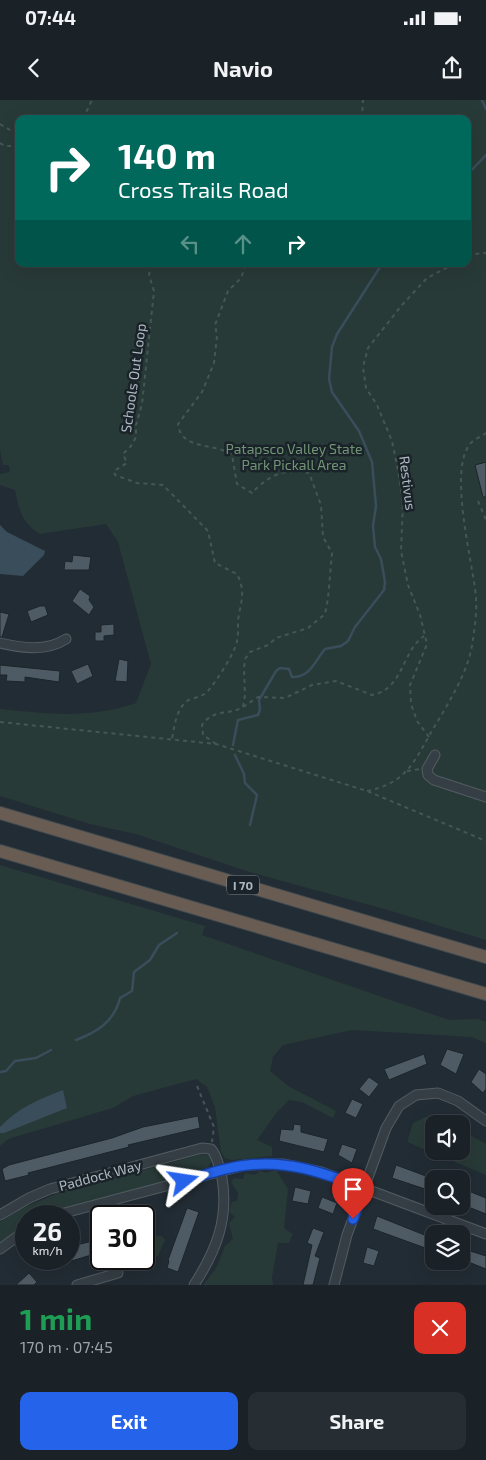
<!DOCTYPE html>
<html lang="en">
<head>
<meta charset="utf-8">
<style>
  body { margin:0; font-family:"Exo 2",sans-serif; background:#272e33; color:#f1f3f6; height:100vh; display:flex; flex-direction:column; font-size:19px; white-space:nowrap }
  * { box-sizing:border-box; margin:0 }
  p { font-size:16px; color:#9fa3a7 }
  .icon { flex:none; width:28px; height:28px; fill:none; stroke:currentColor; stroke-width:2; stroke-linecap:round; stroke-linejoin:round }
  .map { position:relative; height:1185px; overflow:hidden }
  .sheet { display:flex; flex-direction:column; background:#1a2127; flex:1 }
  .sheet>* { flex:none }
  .top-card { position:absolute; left:15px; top:15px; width:456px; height:152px; border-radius:10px; box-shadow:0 5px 20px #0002,0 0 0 1px #383e44; background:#00695c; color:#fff; overflow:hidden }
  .tools { position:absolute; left:425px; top:1015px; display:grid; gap:10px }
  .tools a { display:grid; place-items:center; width:45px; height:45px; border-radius:10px; background:#1a2127; box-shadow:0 5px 20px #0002,0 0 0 1px #383e44; font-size:25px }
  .speed { position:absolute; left:15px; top:1105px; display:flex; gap:10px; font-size:25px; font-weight:700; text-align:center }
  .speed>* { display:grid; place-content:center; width:65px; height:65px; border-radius:50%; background:#1a2127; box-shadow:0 5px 20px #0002,0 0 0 1px #383e44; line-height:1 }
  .speed small { font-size:12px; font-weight:400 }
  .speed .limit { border:2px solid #111; border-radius:8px; background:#fff; color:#111 }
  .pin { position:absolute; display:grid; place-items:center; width:42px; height:42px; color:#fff; margin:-51px -21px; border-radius:50% 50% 50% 0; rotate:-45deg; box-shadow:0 0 5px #0007 }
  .pin .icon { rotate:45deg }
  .me { position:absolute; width:55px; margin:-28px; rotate:75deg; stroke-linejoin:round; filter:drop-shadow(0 0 4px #0008) }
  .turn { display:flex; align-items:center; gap:18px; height:105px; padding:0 20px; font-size:22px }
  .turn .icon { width:65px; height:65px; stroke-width:2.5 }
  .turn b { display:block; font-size:35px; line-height:42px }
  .lanes { display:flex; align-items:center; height:48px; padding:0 20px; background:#0003; justify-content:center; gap:25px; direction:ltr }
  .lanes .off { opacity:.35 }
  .round { display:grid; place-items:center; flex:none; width:52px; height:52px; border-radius:10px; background:#272e33 }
  .headline { display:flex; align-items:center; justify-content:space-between; height:85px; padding:0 20px }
  h1 { font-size:30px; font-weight:700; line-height:38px; color:#1e9e55 }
  .cta { display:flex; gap:10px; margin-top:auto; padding:10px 20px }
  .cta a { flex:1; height:58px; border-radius:10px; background:#2563eb; color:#fff; font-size:20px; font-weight:700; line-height:58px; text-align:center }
  .cta a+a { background:#272e33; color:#f1f3f6 }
  .status { display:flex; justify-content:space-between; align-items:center; height:35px; padding:0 25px; background:#1a2127; direction:ltr }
  .status svg { height:14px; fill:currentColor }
  header { display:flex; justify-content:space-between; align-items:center; height:65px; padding:0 20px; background:#1a2127; font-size:22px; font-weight:700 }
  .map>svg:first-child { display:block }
  .green { fill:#283a37; fill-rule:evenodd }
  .water { fill:#394d5b }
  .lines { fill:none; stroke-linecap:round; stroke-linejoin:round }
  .stream { stroke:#394d5b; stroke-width:2.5 }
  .building { fill:#4f5b64; stroke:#1c252b }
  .minor-casing { stroke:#525c62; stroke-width:11 }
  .highway-casing { stroke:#3f494f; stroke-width:14 }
  .path { stroke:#455655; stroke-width:2; stroke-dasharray:4 4; stroke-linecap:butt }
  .minor { stroke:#353e44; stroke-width:9 }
  .highway { stroke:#695d53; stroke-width:12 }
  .route-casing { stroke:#184099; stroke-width:12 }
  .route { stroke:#2563eb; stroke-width:9 }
  .labels { text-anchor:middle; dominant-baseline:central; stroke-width:5; stroke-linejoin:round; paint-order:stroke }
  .shield { fill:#1a2329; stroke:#828c93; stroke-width:1 }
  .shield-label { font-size:12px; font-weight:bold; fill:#afb9c1 }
  .street-label { font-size:14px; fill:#afb9c1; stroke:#1a2329 }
  .park-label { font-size:14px; fill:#719474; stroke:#1a2329 }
</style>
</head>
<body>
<div class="status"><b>07:44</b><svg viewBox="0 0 49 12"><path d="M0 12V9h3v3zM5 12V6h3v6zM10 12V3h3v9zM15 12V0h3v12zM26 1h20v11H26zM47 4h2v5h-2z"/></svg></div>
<header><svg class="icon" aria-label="back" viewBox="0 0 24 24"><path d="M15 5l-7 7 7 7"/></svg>Navio<svg class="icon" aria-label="share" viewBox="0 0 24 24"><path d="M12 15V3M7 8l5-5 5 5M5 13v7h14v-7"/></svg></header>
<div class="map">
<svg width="486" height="1185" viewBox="0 0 486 1185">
  <rect width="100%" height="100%" fill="#222c34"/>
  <!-- green -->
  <g class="green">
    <path d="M0,0H486V840L388,810L246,771L136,734L90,724L0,696V609C46,614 91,619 136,603L151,564L118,442L106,424L40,434C22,423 19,410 15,390L0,385V374L9,372L10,369L8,365H3L0,350ZM19,19H468V164H19Z"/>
    <polygon points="0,765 205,826 202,835 449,920 478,919 486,922 486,943 472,937 352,930 283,945 273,957 270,971 288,986 336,1011 333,1018 302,1002 289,1000 277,1012 257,1040 272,1047 272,1056 232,1060 225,1058 221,1052 215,1007 207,987 196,979 133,996 113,1008 8,1039 0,1046"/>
    <polygon points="425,1017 439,1017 451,1024 434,1024 434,1051 461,1051 461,1030 486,1044 486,1075 407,1042 413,1023"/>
    <polygon points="202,1054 209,1055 212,1061 206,1070 67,1107 41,1116 26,1116 26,1123 0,1143 0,1122 21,1109 56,1094"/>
    <polygon points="276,1070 288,1089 284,1128 293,1134 289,1143 278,1143 272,1177 273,1185 203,1185 217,1167 225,1146 233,1139 229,1123 235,1117 229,1111 232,1102 237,1101 238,1093 231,1082 234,1078 243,1079 245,1073 255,1075 260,1071 266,1073"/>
    <path d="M150,1104L154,1108L152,1115L153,1135L162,1136L165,1140L158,1156L148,1158L142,1166C134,1169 127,1167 123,1159H144V1116H101V1120L99,1118L105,1111L127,1112L137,1107L144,1108Z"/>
  </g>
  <!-- water -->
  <g class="water">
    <polygon points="0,425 7,432 45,451 44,455 23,476 0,474"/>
    <path d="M63,990L67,1008L4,1033H0V1027C18,1008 39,999 63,990Z"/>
  </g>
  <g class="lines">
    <!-- stream -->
    <g class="stream">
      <polyline points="482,0 486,9"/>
      <polyline points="468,74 486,55"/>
      <path d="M233,645L238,620L258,615L260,610L259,600L276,571L280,568L289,569L292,577C311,577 314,562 325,549L341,546L348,541L355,527L384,490L385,482L381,459L375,447L373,426L376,406L372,362L359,331L332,292L329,279L332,247L337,234L382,164"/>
      <polyline points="235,655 244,674 245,683 257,695 250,725"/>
      <path d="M76,940C97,932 114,922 120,898L132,891L134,872L150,860L159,845L177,833"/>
      <polyline points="0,972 6,971 15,961 36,958 51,950"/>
    </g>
  </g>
  <!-- building -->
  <g class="building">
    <polygon points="486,362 486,397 483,397 475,365"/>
    <polygon points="73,455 91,457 89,470 64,470 65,461 72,462"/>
    <polygon points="80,489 90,496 89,500 94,507 89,515 72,501"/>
    <polygon points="40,506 45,506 48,515 31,522 27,511"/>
    <polygon points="0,512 9,514 2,537 0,537"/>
    <polygon points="114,524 114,535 104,536 104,541 95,541 95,532 101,532 101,525"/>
    <polygon points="119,559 128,561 127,582 115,581"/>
    <polygon points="88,564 93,576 77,584 71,571"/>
    <polygon points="0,565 60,571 59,582 25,577 25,582 6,581 7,575 0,575"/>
    <polygon points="447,949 464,954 456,974 440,965"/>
    <polygon points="424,954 427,964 389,980 384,969"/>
    <polygon points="479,969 486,974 486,989 483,993 471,982"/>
    <polygon points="369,977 379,984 369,997 359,989"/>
    <polygon points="352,999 363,1004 356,1018 345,1013"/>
    <polygon points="198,1016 200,1028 128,1045 129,1047 28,1073 29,1075 5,1081 2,1069 9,1065 112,1038 143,1027"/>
    <polygon points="294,1024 301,1025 301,1032 328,1039 324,1052 279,1041 281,1029 293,1030"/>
    <polygon points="342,1044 357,1049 352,1063 338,1055"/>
    <polygon points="396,1065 434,1079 434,1092 392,1078"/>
    <polygon points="295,1087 311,1091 308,1104 292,1101"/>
    <polygon points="461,1088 486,1098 486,1114 461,1104"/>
    <polygon points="322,1097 337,1103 333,1114 318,1108"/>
    <polygon points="187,1108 199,1112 178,1172 167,1168 169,1161 168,1160"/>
    <polygon points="377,1116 432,1138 428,1149 373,1129"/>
    <polygon points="313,1128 324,1132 315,1156 320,1158 313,1185 303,1185 312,1145 307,1143"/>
    <polygon points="101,1139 101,1152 45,1169 42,1159 69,1159 69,1149 73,1148 72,1146"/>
    <polygon points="367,1147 379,1151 374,1166 363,1163"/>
    <polygon points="464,1149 486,1156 486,1169 461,1159"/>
    <polygon points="29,1173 37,1182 34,1185 16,1185"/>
  </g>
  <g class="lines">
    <defs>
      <g id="minor">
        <path d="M0,543C22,548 46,552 66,539"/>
        <polyline points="435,655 427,669 428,675 434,680 486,697"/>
        <path d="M0,1115L29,1098L50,1089L202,1048L211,1049C217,1055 220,1069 222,1078C229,1119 216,1151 194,1185"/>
        <polyline points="53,1116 245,1065 283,1064 321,1072 486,1134"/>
        <polyline points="0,1149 26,1130"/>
        <polyline points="77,1185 118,1173"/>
        <polyline points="334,1185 347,1135 386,1028 399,1006 416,995 438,993 458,1001 486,1021"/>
      </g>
      <g id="highway">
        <polyline points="0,713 486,857"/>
        <polyline points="0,751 486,894"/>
      </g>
    </defs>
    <!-- minor casing -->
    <use href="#minor" class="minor-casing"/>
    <!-- highway casing -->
    <use href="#highway" class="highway-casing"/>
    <!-- path -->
    <g class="path">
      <polyline points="83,19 92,0"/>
      <polyline points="362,19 363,0"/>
      <polyline points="0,24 10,30 19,29"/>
      <polyline points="0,43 5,46 19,46"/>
      <polyline points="468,157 475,154 486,153"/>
      <path d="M151,164L149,175L154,191L142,304L136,325V337L131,346L123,354L127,363L114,371L115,375L137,383L163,385L208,431L215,463L237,474C245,490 242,499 239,514C237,523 239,533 237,541C234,555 217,580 208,591C203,596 198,597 191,599C177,604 174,627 172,639"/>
      <polyline points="478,401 486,420"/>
      <path d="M243,607L258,597L285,598L312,585L336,581L372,595C404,589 401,552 424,536"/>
      <polyline points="0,622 216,644 367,691 486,741"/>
      <polyline points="429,637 417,621 411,604 410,585 427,544 420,515 408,485 401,451 403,403 398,370 392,341 377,305 366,288 363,267 368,248 402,205 427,178 454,164"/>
      <path d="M216,644L203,635L202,625C214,608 228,616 243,607L245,595L244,569L245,559L250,552L268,545L276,538L308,528L325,514L328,498L332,453L323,437L321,405L309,373C285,367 268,376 252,393L237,384L232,355C215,342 181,351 178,324L202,292L214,263L217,236L215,225L228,191L241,178L246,164"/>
      <polyline points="407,671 420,669"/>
      <path d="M367,691C403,684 413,665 429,636C446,606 469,574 473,539C475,526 477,511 476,497C473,463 448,371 470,344C474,339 481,337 486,333"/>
      <polyline points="197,986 214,1027 212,1042"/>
    </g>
    <!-- minor -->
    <use href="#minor" class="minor"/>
    <!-- highway -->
    <use href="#highway" class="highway"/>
  </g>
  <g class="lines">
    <defs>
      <path id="route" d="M184,1081C205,1075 226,1067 248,1065C290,1060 326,1074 364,1088L353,1119"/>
    </defs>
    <!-- route casing -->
    <use href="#route" class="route-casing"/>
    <!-- route -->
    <use href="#route" class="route"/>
  </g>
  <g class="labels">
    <!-- shield labels -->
    <rect class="shield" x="227" y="775.5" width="32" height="19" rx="4"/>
    <g class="shield-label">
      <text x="243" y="785">I 70</text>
    </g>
    <!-- street labels -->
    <g class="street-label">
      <text transform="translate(133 278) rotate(-82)">Schools Out Loop</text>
      <text transform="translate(408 383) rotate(83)">Restivus</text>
      <text transform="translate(100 1075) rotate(-15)">Paddock Way</text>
    </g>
    <!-- park labels -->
    <g class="park-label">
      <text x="294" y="348">Patapsco Valley State<tspan x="294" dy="16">Park Pickall Area</tspan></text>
    </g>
  </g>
</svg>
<div class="tools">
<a><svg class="icon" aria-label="sound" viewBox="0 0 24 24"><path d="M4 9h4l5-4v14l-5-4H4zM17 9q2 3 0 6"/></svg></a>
<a><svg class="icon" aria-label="search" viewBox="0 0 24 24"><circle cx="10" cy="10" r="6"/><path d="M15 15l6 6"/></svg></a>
<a><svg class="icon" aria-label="layers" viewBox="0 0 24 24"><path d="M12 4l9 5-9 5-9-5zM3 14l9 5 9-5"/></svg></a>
</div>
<div class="speed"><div>26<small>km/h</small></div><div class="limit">30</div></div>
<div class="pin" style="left:353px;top:1119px;background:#d93025"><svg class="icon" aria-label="arrive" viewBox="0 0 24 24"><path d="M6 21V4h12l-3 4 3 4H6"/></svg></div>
<svg class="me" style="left:184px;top:1081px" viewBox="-20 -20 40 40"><path d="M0-17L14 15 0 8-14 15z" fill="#2563eb" stroke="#fff" stroke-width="4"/></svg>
<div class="top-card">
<div class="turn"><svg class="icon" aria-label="right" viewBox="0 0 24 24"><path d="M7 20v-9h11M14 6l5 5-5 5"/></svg><div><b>140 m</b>Cross Trails Road</div></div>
<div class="lanes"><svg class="icon off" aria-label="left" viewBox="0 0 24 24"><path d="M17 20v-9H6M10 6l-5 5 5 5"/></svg><svg class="icon off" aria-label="ahead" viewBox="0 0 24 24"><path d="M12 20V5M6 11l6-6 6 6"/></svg><svg class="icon" aria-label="right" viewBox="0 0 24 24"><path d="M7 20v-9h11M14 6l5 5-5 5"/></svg></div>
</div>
</div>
<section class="sheet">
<div class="headline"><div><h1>1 min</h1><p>170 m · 07:45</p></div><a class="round" style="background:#d93025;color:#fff"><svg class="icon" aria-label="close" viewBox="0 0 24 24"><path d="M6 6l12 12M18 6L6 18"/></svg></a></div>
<div class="cta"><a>Exit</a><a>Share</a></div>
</section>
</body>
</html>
